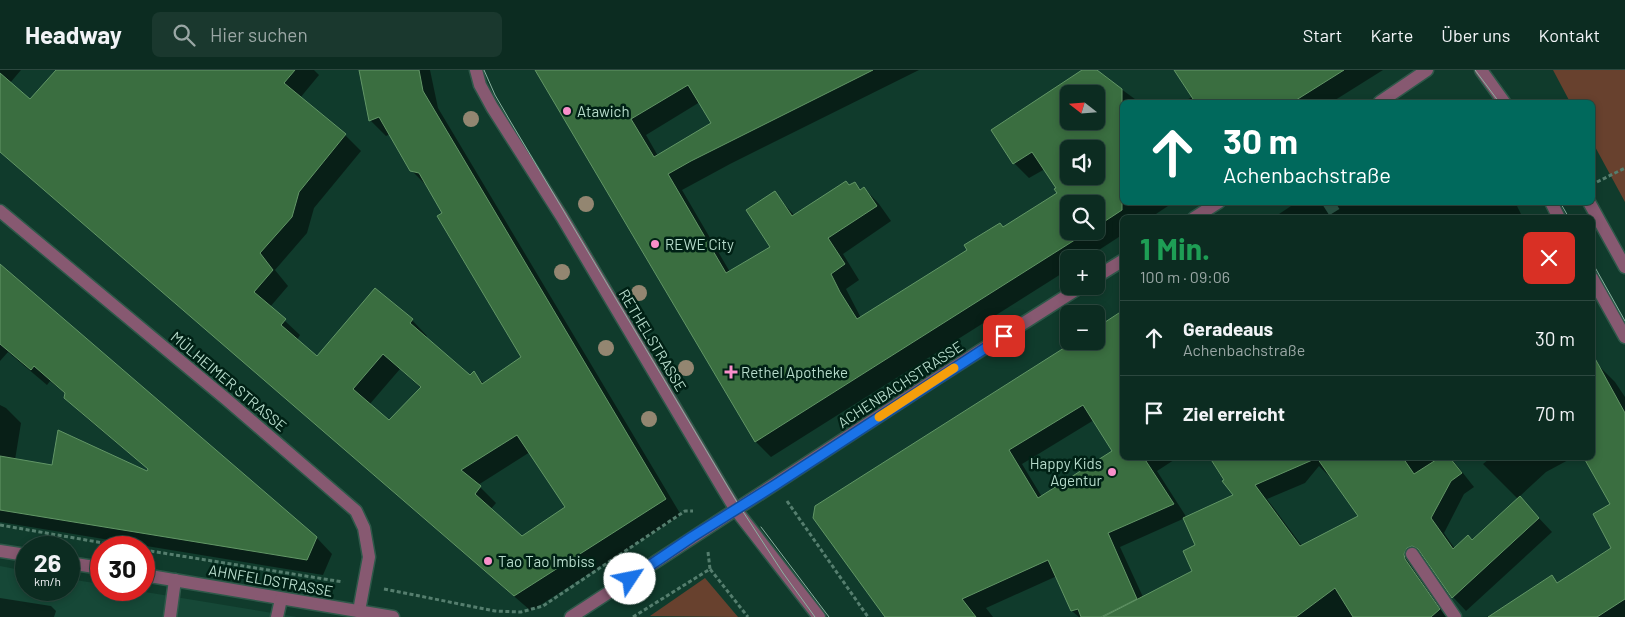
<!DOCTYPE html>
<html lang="de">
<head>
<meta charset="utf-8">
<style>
  body { margin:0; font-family:Barlow,sans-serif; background:#1a382e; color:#f1f3f6; height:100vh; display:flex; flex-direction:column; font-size:19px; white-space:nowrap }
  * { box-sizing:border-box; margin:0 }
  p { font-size:16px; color:#9aa7a5 }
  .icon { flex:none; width:28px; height:28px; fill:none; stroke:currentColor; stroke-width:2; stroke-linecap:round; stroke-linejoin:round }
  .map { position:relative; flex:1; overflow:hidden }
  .details { position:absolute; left:1120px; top:145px; width:475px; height:245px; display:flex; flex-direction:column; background:#0c2c21; border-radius:8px; box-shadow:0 2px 8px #0003,0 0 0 1px #2c483f }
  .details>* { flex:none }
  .hud { position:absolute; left:1120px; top:30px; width:475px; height:105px; border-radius:8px; box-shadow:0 2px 8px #0003,0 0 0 1px #2c483f; background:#00695c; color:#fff; overflow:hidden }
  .needle { width:32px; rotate:287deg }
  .tools { position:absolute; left:1060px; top:15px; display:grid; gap:10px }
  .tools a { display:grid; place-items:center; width:45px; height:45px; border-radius:8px; background:#0c2c21; box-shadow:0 2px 8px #0003,0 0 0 1px #2c483f; font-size:25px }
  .speed { position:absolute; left:15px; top:466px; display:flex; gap:10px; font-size:25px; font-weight:700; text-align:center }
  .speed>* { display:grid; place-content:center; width:65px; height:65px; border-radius:50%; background:#0c2c21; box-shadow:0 2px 8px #0003,0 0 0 1px #2c483f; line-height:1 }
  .speed small { font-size:12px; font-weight:400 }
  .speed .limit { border:8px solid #d22; background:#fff; color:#111 }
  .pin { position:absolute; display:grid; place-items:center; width:42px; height:42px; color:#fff; margin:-21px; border-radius:10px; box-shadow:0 2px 8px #0006 }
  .me { position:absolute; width:55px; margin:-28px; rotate:56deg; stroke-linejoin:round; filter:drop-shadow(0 0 4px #0008) }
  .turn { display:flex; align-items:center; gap:18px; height:105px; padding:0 20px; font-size:22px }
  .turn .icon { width:65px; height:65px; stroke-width:2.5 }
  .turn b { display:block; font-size:35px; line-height:42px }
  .round { display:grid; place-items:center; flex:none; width:52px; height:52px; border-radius:8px; background:#1a382e }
  .summary { display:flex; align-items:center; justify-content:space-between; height:85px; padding:0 20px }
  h1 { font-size:30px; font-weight:700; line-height:38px; color:#1e9e55 }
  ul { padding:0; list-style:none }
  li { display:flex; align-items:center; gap:15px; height:75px; padding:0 20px; border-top:1px solid #2c483f }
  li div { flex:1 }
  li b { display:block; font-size:19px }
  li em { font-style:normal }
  header { display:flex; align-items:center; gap:30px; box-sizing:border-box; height:70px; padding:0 25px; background:#0c2c21; border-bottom:1px solid #2c483f }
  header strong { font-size:24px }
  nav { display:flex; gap:28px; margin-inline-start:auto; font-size:18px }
  .search { width:350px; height:45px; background:#1a382e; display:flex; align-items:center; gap:12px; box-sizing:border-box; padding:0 18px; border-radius:8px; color:#9aa7a5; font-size:19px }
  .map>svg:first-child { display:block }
  .built { fill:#164837 }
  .green { fill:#68412e }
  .shadow { fill:#0007; fill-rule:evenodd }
  .building { fill:#3a6e40; stroke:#629666; fill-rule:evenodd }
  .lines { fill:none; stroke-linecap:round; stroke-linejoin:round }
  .minor-tunnel { stroke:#295344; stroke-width:12; stroke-dasharray:12 6; stroke-linecap:butt }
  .minor-casing { stroke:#2e5849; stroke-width:15 }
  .path { stroke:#557e6e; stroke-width:3; stroke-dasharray:4 2.5; stroke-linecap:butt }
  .minor { stroke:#875971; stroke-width:12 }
  .tram { stroke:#8bb2a2; stroke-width:1 }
  .tree { fill:#938671 }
  .route-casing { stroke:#114b97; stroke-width:12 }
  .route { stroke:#1a73e8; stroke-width:9 }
  .slow { stroke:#f59e0b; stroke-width:9 }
  .poi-dot { fill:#f98fca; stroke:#002115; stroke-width:2 }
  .labels { text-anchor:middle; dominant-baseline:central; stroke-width:5; stroke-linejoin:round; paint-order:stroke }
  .poi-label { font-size:15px; fill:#b6dbcb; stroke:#002115; text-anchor:start }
  .street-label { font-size:15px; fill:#b6dbcb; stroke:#002115 }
</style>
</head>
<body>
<header>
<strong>Headway</strong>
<div class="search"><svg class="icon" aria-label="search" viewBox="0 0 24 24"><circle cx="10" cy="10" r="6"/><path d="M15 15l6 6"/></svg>Hier suchen</div>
<nav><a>Start</a><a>Karte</a><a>Über uns</a><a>Kontakt</a></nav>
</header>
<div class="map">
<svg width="1625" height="547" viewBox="0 0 1625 547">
  <rect width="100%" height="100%" fill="#103b2c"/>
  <!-- built -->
  <polygon class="built" points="0,496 26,501 26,520 69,520 69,509 101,514 101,520 133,520 297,547 0,547"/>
  <!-- green -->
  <g class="green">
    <polygon points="1553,0 1625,0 1625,132 1593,73 1592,32 1570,32"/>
    <polygon points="705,508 738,547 650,546"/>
  </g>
  <!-- shadow -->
  <g class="shadow">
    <path d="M0,0H21L10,13L31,31L57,0H314L319,5L300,28L345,65L361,81L314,138L307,163L275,200L288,216L270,237L300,265L297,270L317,288L412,250L427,266L425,268L470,307L474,303L484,314L523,287L444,143L427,116L411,100L390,64L386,66L371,51L362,9L366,0H430L438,38L681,445L531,541L0,82ZM400,299L421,318L389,352L369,335ZM530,382L567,438L522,467L490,440L496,433L478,415Z"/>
    <path d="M536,0H919L730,94L682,120L730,202L772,177L774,123L795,146L854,113L861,120L864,118L879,134L891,151L843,184L859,210L846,219L861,248L1059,124L1057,118L1045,99L1029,108L1014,93L1084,0H1095L1139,32H1122V132H1174L1150,148H1122V165L1085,189H1069V199L771,387L756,372ZM1069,24H1096V51H1069ZM700,32L712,54L658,86L646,65ZM1069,79H1096V106H1069ZM1069,134H1096V161H1069Z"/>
    <polygon points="1176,0 1383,0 1332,32 1183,32 1192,27"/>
    <polygon points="1297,132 1515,132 1523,148 1273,148"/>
    <polygon points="0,196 317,468 332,484 323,505 0,452 0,335 6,338 21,353 15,390 53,397 147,402 149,400 81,343 65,327 66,324 50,311 47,315 8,282 0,291"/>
    <path d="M1119,245L1122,249V388H1177L1157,401L1187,448L1235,426L1226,414L1210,388H1451L1474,417L1464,424L1444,463L1455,479L1472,471L1518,429L1483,394L1490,388H1572L1546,402L1519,427L1552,462L1466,541L1453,527L1427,489L1421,491L1448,547H1079L1072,541L1057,506L986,538L993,547H887L814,448L1096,271ZM1094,350L1114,381L1042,427L1022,394ZM1319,396L1334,411L1360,446L1302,476L1267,429L1305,413ZM1185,448L1197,476L1193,502L1143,527L1120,477Z"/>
    <polygon points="1597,294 1615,312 1625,327 1625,547 1487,547 1552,507 1559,514 1613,479 1612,435 1586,388 1592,388"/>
    <polygon points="0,528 51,536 56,541 54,547 0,547"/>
  </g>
  <!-- building -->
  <g class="building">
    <path d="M56,0H295L284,13L346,64L299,122L292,147L260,183L273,200L254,222L286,249L281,255L317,286L375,218L413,249L410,253L470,305L474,301L482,314L521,287L437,146L442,143L419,103L410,101L379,47L369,51L359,0H419L423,21L666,429L514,526L0,82V3L30,29ZM383,284L421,317L389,350L353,319ZM517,365L565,437L522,466L475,424L481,416L461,400Z"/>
    <path d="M535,0H873L691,91L668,104L726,203L770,177L746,140L775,121L792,146L846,111L849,115L855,112L860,120L864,117L877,136L828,168L845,194L831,204L840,222L857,249L967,180L964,175L1000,153L1003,157L1057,123L1054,119L1056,118L1032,82L1013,94L991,60L1082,0H1097L1122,19V140L1096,157V134H1069V161H1089L755,372ZM688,15L711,53L654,87L631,49ZM1069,24H1096V51H1069ZM1069,79H1096V106H1069Z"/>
    <polygon points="1174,0 1344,0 1293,32 1195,32"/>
    <polygon points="0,194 317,467 307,490 0,440 0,386 52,395 58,360 147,401 148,399 64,328 65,323 34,296 31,300 0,274"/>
    <path d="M1122,241V388H1144L1174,434L1108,463L1137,529L1101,547H1081L1078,539L1071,541L1048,490L962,529L976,547H885L813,448L815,436L1075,271H1096V258ZM1083,335L1112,381L1038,428L1009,380Z"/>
    <polygon points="1592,283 1625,343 1625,529 1597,547 1488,547 1552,505 1557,513 1611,478 1593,444 1610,434 1584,388 1592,388"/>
    <path d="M1210,388H1403L1414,404L1439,388H1450L1462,403L1451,411L1431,448L1453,479L1468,465L1472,470L1520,426L1539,448L1452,528L1418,479L1412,476L1407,478L1404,484L1405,489L1440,539L1431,547H1353L1335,518L1296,547H1103L1192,501L1183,481L1195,475L1183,448L1233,425L1222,411L1224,410ZM1317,388L1358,446L1300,476L1255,415Z"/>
  </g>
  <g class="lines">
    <!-- minor-tunnel -->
    <polyline class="minor-tunnel" points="1328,132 1338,148"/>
    <defs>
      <g id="minor">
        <polyline points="476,0 480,15 492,37 562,147 722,417 736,440 819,547"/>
        <polyline points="1481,0 1504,32"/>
        <polyline points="1380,32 1427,0"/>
        <polyline points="1551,132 1559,148"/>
        <polyline points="1589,132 1625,197"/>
        <polyline points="0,141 226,329 356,441 364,458 369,487 359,541"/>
        <polyline points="1194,148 1219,132"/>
        <polyline points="1096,207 1122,191"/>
        <polyline points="1592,208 1625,267"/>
        <polyline points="0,481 26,485"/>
        <polyline points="1412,484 1455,547"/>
        <polyline points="69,493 101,498"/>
        <polyline points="144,505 393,547"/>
        <polyline points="170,547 175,510"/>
        <polyline points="277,547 281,529"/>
        <polyline points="571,547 939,307 1082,216"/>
      </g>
    </defs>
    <!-- minor casing -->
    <use href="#minor" class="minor-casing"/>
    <!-- path -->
    <g class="path">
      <polyline points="1597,112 1625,98"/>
      <polyline points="787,431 868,547"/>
      <polyline points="0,455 132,478"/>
      <polyline points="144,480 343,512"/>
      <polyline points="708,482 710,499"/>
      <polyline points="384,519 495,541 521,542 543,536 685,441 693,441"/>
      <polyline points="633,547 710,499 748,547"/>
    </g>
    <!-- minor -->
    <use href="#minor" class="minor"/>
    <!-- tram -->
    <g class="tram">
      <polyline points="484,0 495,25 509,49 738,434 783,503 815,547"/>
      <polyline points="1475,0 1499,32"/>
      <polyline points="1560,132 1569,148"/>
      <polyline points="1592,192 1625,251"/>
      <polyline points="761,457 829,547"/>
    </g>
  </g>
  <!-- trees -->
  <g class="tree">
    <circle cx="471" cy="49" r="8"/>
    <circle cx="586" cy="134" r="8"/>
    <circle cx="562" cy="202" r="8"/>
    <circle cx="639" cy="223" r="8"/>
    <circle cx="606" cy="278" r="8"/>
    <circle cx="686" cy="298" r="8"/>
    <circle cx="649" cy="349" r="8"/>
  </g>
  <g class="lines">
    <defs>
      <polyline id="route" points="630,509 692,467 775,415 1004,266"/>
    </defs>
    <!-- route casing -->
    <use href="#route" class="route-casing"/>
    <!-- route -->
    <use href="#route" class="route"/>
    <!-- slow -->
    <polyline class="slow" points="879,347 954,298"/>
  </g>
  <!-- markers -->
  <g class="poi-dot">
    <circle cx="567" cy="41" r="5"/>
    <circle cx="655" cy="174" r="5"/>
    <path d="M728.5 294.5h5v5h5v5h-5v5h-5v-5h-5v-5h5z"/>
    <circle cx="1112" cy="402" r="5"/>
    <circle cx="488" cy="491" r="5"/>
  </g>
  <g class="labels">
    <!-- poi labels -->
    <g class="poi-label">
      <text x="577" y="41">Atawich</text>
      <text x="665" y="174">REWE City</text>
      <text x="741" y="302">Rethel Apotheke</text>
      <text x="1102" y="393" text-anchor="end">Happy Kids<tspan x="1102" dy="17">Agentur</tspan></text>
      <text x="498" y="491">Tao Tao Imbiss</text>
    </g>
    <!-- street labels -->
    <g class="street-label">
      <text transform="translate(653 270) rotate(59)">RETHELSTRASSE</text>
      <text transform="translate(229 311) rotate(40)">MÜLHEIMER STRASSE</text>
      <text transform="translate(900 314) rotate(-33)">ACHENBACHSTRASSE</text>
      <text transform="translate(271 510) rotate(10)">AHNFELDSTRASSE</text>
    </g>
  </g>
</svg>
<div class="tools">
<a><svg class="needle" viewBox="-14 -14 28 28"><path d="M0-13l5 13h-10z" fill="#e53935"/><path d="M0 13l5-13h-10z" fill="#9aa7a5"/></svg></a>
<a><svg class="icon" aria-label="sound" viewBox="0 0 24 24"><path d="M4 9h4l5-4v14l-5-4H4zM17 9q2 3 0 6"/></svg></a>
<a><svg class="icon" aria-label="search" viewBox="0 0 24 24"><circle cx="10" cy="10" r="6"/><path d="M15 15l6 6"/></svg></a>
<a>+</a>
<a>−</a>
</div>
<div class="speed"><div>26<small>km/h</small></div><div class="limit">30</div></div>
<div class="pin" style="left:1004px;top:266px;background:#d93025"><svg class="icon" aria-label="arrive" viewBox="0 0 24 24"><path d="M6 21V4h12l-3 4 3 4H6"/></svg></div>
<svg class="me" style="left:630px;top:509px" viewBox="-20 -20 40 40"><circle r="19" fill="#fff"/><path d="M0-13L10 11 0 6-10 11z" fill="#1a73e8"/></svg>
<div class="hud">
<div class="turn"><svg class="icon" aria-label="ahead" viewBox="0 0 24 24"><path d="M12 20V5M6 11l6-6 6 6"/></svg><div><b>30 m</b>Achenbachstraße</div></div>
</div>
<section class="details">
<div class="summary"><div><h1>1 Min.</h1><p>100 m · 09:06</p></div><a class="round" style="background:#d93025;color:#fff"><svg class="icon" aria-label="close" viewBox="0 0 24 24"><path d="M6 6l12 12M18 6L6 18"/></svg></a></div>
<ul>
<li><svg class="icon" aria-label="ahead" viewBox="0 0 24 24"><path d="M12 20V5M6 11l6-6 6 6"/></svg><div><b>Geradeaus</b><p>Achenbachstraße</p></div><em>30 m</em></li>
<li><svg class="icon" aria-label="arrive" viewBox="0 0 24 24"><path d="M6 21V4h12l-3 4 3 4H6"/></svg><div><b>Ziel erreicht</b></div><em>70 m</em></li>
</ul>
</section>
</div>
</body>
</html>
